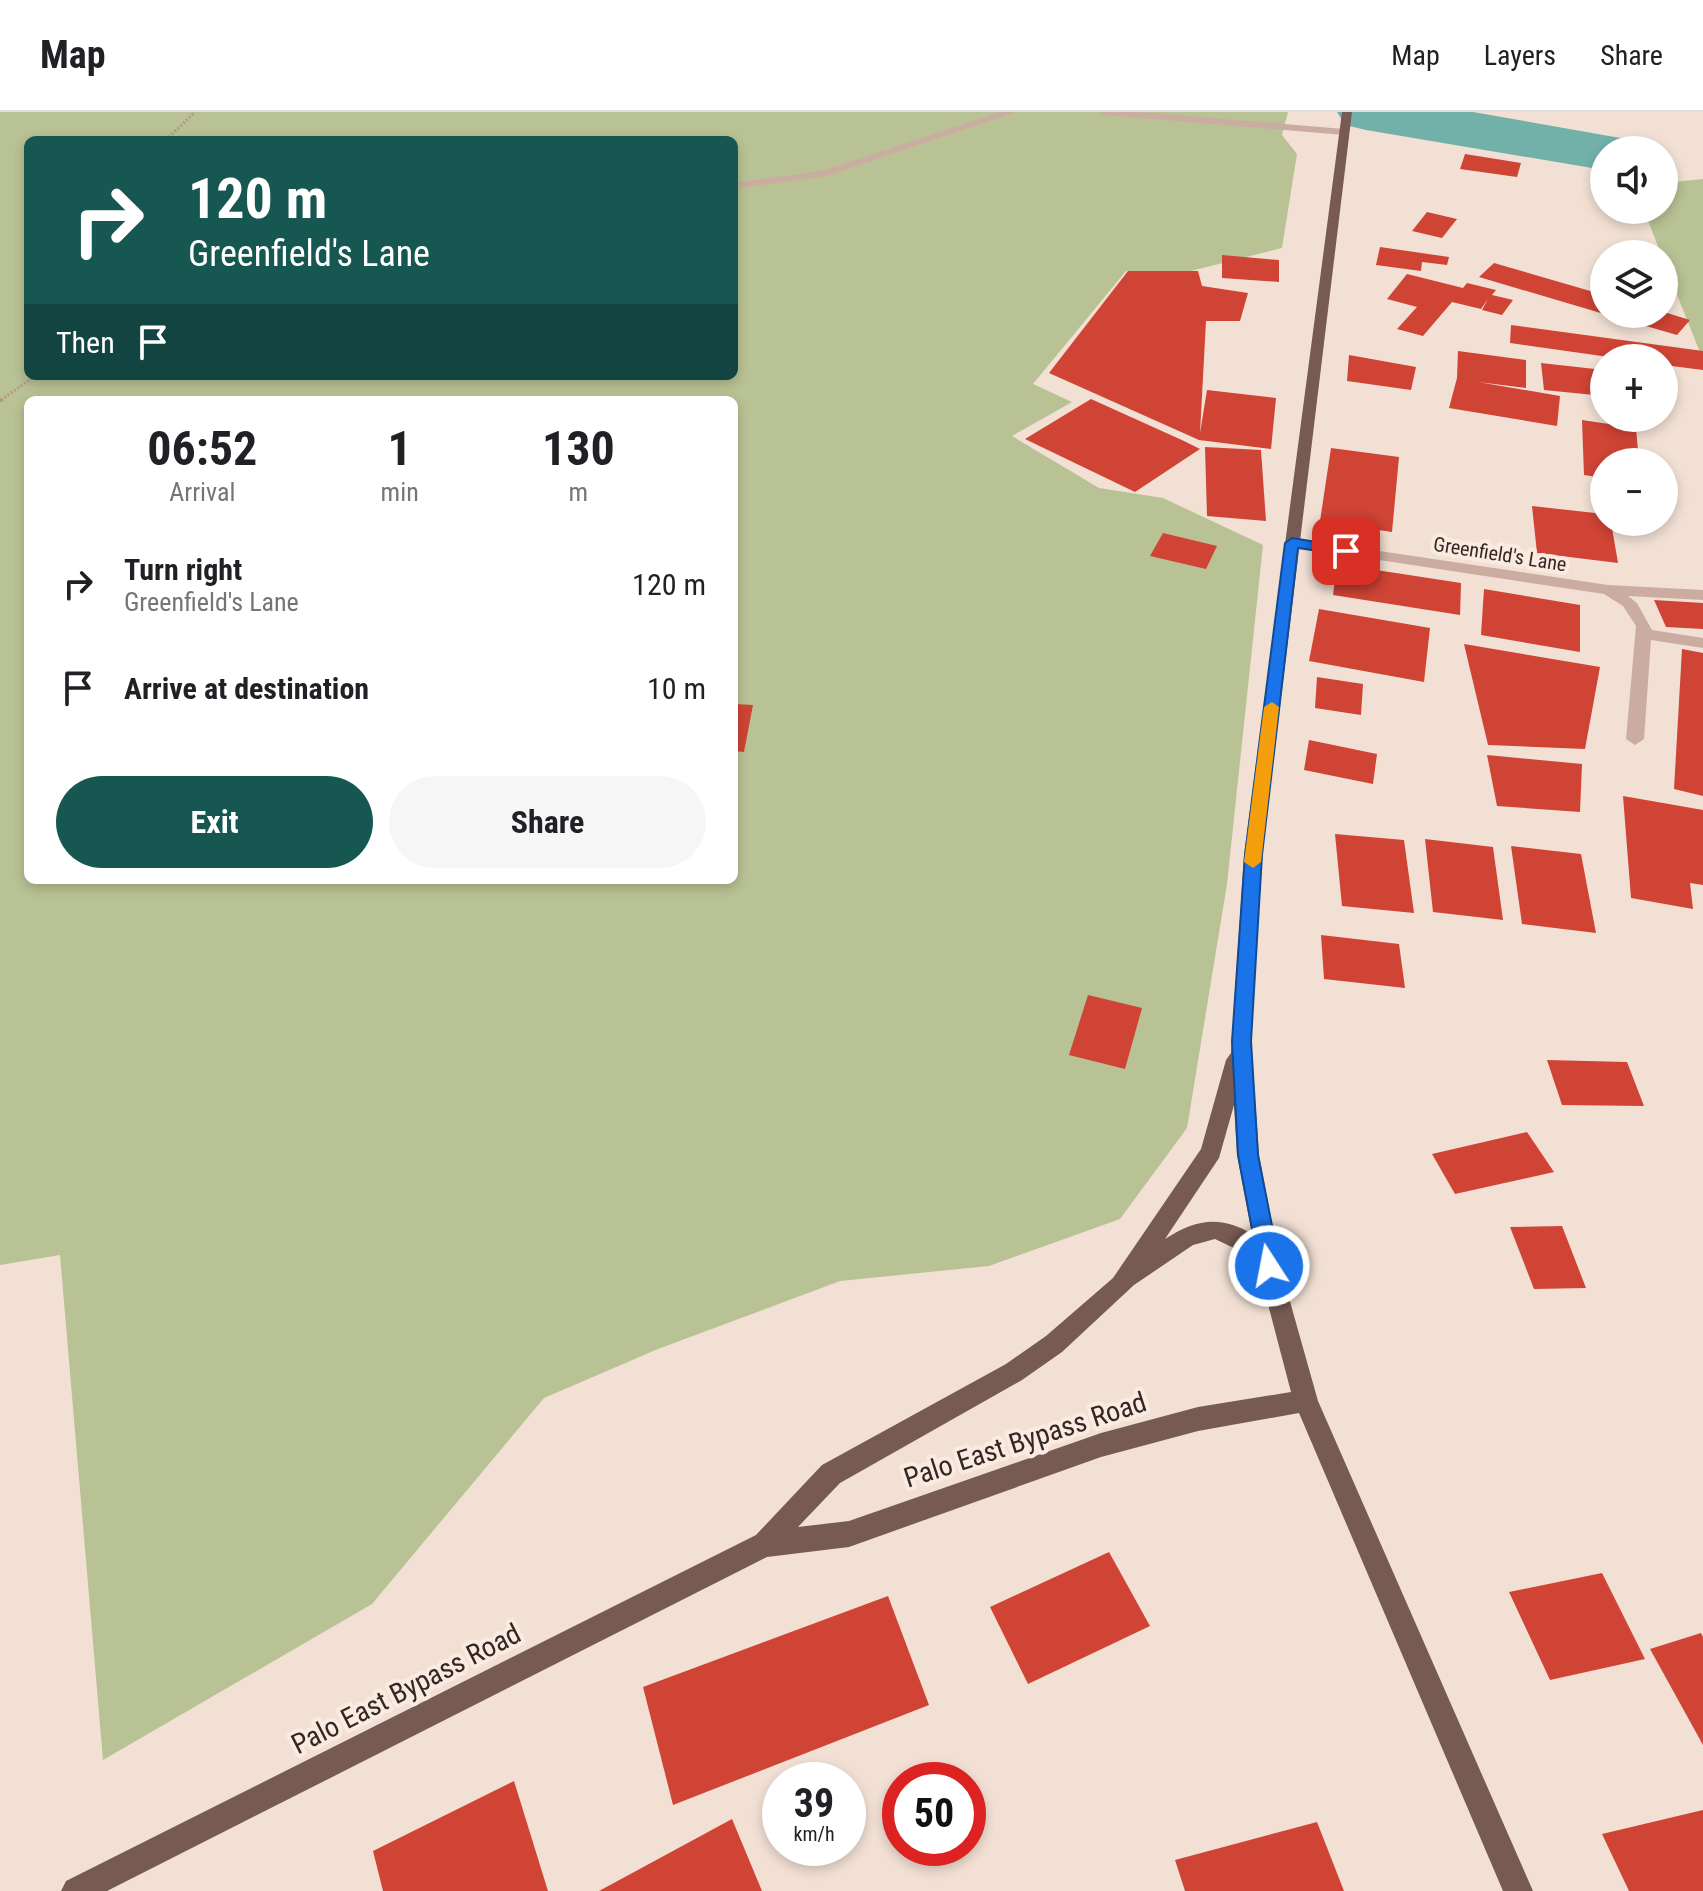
<!DOCTYPE html>
<html lang="en">
<head>
<meta charset="utf-8">
<style>
  body { margin:0; font-family:"Roboto Condensed",sans-serif; background:#f6f6f6; color:#202124; height:100vh; display:flex; flex-direction:column; font-size:30px; white-space:nowrap }
  * { box-sizing:border-box; margin:0 }
  p { font-size:26px; color:#757577 }
  .icon { flex:none; width:44px; height:44px; fill:none; stroke:currentColor; stroke-width:2; stroke-linecap:round; stroke-linejoin:round }
  .map { position:relative; flex:1; overflow:hidden }
  .side { position:absolute; left:24px; top:284px; width:714px; height:488px; display:flex; flex-direction:column; background:#fff; border-radius:12px; box-shadow:0 4px 12px #0003 }
  .side>* { flex:none }
  .guide { position:absolute; left:24px; top:24px; width:714px; height:244px; border-radius:12px; box-shadow:0 4px 12px #0003; background:#175752; color:#fff; overflow:hidden }
  .buttons { position:absolute; left:1590px; top:24px; display:grid; gap:16px }
  .buttons a { display:grid; place-items:center; width:88px; height:88px; border-radius:50%; background:#fff; box-shadow:0 4px 12px #0003; font-size:40px }
  .speed { position:absolute; left:762px; top:1650px; display:flex; gap:16px; font-size:40px; font-weight:700; text-align:center }
  .speed>* { display:grid; place-content:center; width:104px; height:104px; border-radius:50%; background:#fff; box-shadow:0 4px 12px #0003; line-height:1 }
  .speed small { font-size:20px; font-weight:400 }
  .speed .limit { border:12px solid #d22; background:#fff; color:#111 }
  .pin { position:absolute; display:grid; place-items:center; width:68px; height:68px; color:#fff; margin:-34px; border-radius:16px; box-shadow:0 4px 12px #0006 }
  .me { position:absolute; width:88px; margin:-44px; rotate:349deg; stroke-linejoin:round; filter:drop-shadow(0 0 6px #0008) }
  .turn { display:flex; align-items:center; gap:28px; height:168px; padding:0 32px; font-size:36px }
  .turn .icon { width:104px; height:104px; stroke-width:2.5 }
  .turn b { display:block; font-size:56px; line-height:68px }
  .then { display:flex; align-items:center; height:76px; padding:0 32px; background:#0003; gap:16px; font-size:30px }
  .eta { display:flex; justify-content:space-evenly; align-items:center; height:136px; text-align:center }
  .eta b { font-size:48px; font-weight:700; line-height:56px }
  .cta { display:flex; gap:16px; margin-top:auto; padding:16px 32px }
  .cta a { flex:1; height:92px; border-radius:48px; background:#175752; color:#fff; font-size:32px; font-weight:700; line-height:92px; text-align:center }
  .cta a+a { background:#f6f6f6; color:#202124 }
  ul { padding:0; list-style:none }
  li { display:flex; align-items:center; gap:24px; height:104px; padding:0 32px }
  li div { flex:1 }
  li b { display:block; font-size:30px }
  li em { font-style:normal }
  header { display:flex; align-items:center; gap:48px; box-sizing:border-box; height:112px; padding:0 40px; background:#fff; border-bottom:2px solid #e0e0e0 }
  header strong { font-size:38px }
  nav { display:flex; gap:44px; margin-inline-start:auto; font-size:28px }
  .map>svg:first-child { display:block }
  .green { fill:#b9c294; fill-rule:evenodd }
  .water { fill:#72b1aa }
  .lines { fill:none; stroke-linecap:round; stroke-linejoin:round }
  .river { fill:#72b1aa; fill-rule:evenodd }
  .building { fill:#cf4435 }
  .path-far1 { stroke:#b6978a; stroke-width:3; stroke-dasharray:2 2; stroke-linecap:butt }
  .path { stroke:#b6978a; stroke-width:4; stroke-dasharray:3 3; stroke-linecap:butt }
  .minor { fill:#caada0; fill-rule:evenodd }
  .major { fill:#775a53; fill-rule:evenodd }
  .route { fill:#1a73e8; stroke:#114b97; stroke-width:2 }
  .slow { fill:#f59e0b }
  .labels { text-anchor:middle; dominant-baseline:central; stroke-width:8; stroke-linejoin:round; paint-order:stroke }
  .far-street-label { font-size:20px; fill:#342624; stroke:#faebe1 }
  .near-street-label { font-size:28px; fill:#342624; stroke:#faebe1 }
</style>
</head>
<body>
<header>
<strong>Map</strong>
<nav><a>Map</a><a>Layers</a><a>Share</a></nav>
</header>
<div class="map">
<svg width="1703" height="1779" viewBox="0 0 1703 1779">
  <rect width="100%" height="100%" fill="#f2e0d4"/>
  <!-- green -->
  <g class="green">
    <path d="M0,0H1288L1282,23L1297,42L1282,136L1191,159H1126L1033,272L1072,290L1012,324L1099,376L1163,386L1263,433L1227,772L1187,1016L1120,1107L989,1154L840,1169L658,1237L544,1286L372,1492L103,1648L60,1143L0,1153ZM28,28H734V264H28ZM28,288H734V768H28Z"/>
    <polygon points="1703,67 1703,248 1664,150 1664,142 1661,142 1644,98 1664,98 1664,71"/>
  </g>
  <!-- water -->
  <polygon class="water" points="1396,0 1409,0 1636,38 1604,38 1604,43 1578,40 1394,9"/>
  <g class="lines">
    <!-- river -->
    <polygon class="river" points="1337,0 1473,0 1626,27 1633,38 1604,38 1604,58 1366,18 1345,13"/>
  </g>
  <!-- building -->
  <g class="building">
    <polygon points="1465,42 1521,51 1517,65 1460,57"/>
    <polygon points="1427,100 1457,107 1442,126 1412,119"/>
    <polygon points="1380,135 1449,145 1447,153 1422,150 1421,159 1376,153"/>
    <polygon points="1222,143 1279,148 1279,170 1222,166"/>
    <polygon points="1494,151 1604,183 1604,202 1479,165"/>
    <polygon points="1128,159 1198,159 1202,174 1248,181 1240,209 1206,209 1200,321 1207,278 1276,286 1271,337 1199,328 1049,261"/>
    <polygon points="1407,162 1463,176 1467,171 1496,178 1492,183 1513,188 1502,203 1482,198 1488,187 1481,197 1452,190 1423,224 1397,217 1417,195 1387,187"/>
    <polygon points="1664,200 1690,208 1677,223 1608,203"/>
    <polygon points="1511,213 1703,239 1703,258 1664,253 1664,246 1616,246 1510,231"/>
    <polygon points="1458,239 1526,248 1526,276 1478,270 1560,284 1557,314 1449,296 1457,266"/>
    <polygon points="1349,243 1416,255 1411,278 1347,269"/>
    <polygon points="1541,251 1604,258 1604,284 1544,278"/>
    <polygon points="1091,287 1184,329 1200,337 1135,380 1025,327"/>
    <polygon points="1582,308 1636,316 1639,350 1604,350 1604,366 1584,363"/>
    <polygon points="1205,335 1261,338 1266,409 1207,404"/>
    <polygon points="1331,336 1399,345 1392,420 1320,409"/>
    <polygon points="1532,394 1604,402 1604,410 1611,410 1618,451 1537,441"/>
    <polygon points="1163,421 1217,434 1206,457 1150,444"/>
    <polygon points="1337,452 1461,471 1460,503 1333,483"/>
    <polygon points="1484,477 1580,493 1580,540 1481,523"/>
    <polygon points="1654,488 1703,491 1703,517 1666,515"/>
    <polygon points="1319,497 1430,516 1424,570 1309,549"/>
    <polygon points="1464,532 1600,555 1585,637 1488,633"/>
    <polygon points="1682,537 1703,541 1703,684 1674,677"/>
    <polygon points="1317,565 1363,572 1361,603 1315,596"/>
    <polygon points="734,592 753,593 744,640 734,639"/>
    <polygon points="1309,628 1377,642 1373,672 1304,658"/>
    <polygon points="1487,643 1582,652 1580,700 1497,694"/>
    <polygon points="1623,684 1703,698 1703,773 1690,771 1693,797 1631,786"/>
    <polygon points="1335,722 1404,728 1414,801 1342,794"/>
    <polygon points="1425,727 1493,735 1503,808 1433,800"/>
    <polygon points="1511,734 1581,742 1596,821 1522,812"/>
    <polygon points="1321,823 1399,832 1405,876 1324,867"/>
    <polygon points="1088,883 1142,896 1125,957 1069,943"/>
    <polygon points="1547,948 1627,950 1644,994 1562,993"/>
    <polygon points="1527,1020 1554,1060 1455,1082 1432,1042"/>
    <polygon points="1562,1114 1586,1176 1534,1177 1510,1115"/>
    <polygon points="1109,1440 1150,1514 1028,1572 990,1495"/>
    <polygon points="1602,1461 1645,1547 1550,1568 1509,1480"/>
    <polygon points="888,1484 929,1593 673,1693 643,1575"/>
    <polygon points="1701,1521 1703,1525 1703,1633 1650,1537"/>
    <polygon points="514,1669 548,1779 383,1779 373,1739"/>
    <polygon points="1703,1698 1703,1779 1629,1779 1602,1722"/>
    <polygon points="732,1707 762,1779 599,1779"/>
    <polygon points="1317,1710 1344,1779 1185,1779 1175,1748"/>
  </g>
  <g class="lines">
    <!-- path-far1 -->
    <g class="path-far1">
      <polyline points="166,28 195,0"/>
      <polyline points="1,288 35,264"/>
    </g>
    <!-- path -->
    <polyline class="path" points="0,289 4,286"/>
    <!-- minor -->
    <g class="minor">
      <polygon points="1000,0 1015,0 827,64 734,77 734,71 821,59"/>
      <polygon points="1099,0 1141,0 1344,17 1349,20 1344,23 1104,3"/>
      <polygon points="1292,426 1608,473 1703,478 1703,488 1628,484 1637,491 1652,518 1703,526 1703,536 1651,528 1644,627 1635,633 1626,627 1636,514 1623,494 1604,482 1287,434 1284,431"/>
    </g>
    <!-- major -->
    <path class="major" d="M1342,0H1352L1262,743L1251,929L1259,1043L1280,1154L1318,1289L1533,1779H1503L1299,1301L1198,1319L1101,1345L849,1435L767,1445L107,1779H61L66,1769L756,1423L822,1353L1006,1252L1046,1224L1113,1166L1201,1037L1226,948L1231,941L1244,743ZM1234,993L1237,1043L1252,1122C1221,1103 1195,1107 1165,1127L1219,1046ZM1215,1127L1240,1139L1259,1158L1291,1280L1198,1295L1101,1321L849,1409L798,1415L840,1371L1022,1268L1062,1240L1134,1173L1193,1133Z"/>
  </g>
  <!-- route -->
  <polygon class="route" points="1292,426 1346,435 1353,439 1346,443 1298,436 1262,743 1251,929 1258,1043 1280,1154 1277,1161 1269,1164 1262,1161 1259,1154 1238,1043 1232,929 1245,743 1285,431"/>
  <!-- slow -->
  <polygon class="slow" points="1272,590 1279,595 1261,750 1253,756 1244,750 1264,595"/>
  <g class="labels">
    <!-- far-street labels -->
    <g class="far-street-label">
      <text transform="translate(1500 442) rotate(9)">Greenfield's Lane</text>
    </g>
    <!-- near-street labels -->
    <g class="near-street-label">
      <text transform="translate(1025 1328) rotate(-18)">Palo East Bypass Road</text>
      <text transform="translate(406 1577) rotate(-27)">Palo East Bypass Road</text>
    </g>
  </g>
</svg>
<div class="buttons">
<a><svg class="icon" aria-label="sound" viewBox="0 0 24 24"><path d="M4 9h4l5-4v14l-5-4H4zM17 9q2 3 0 6"/></svg></a>
<a><svg class="icon" aria-label="layers" viewBox="0 0 24 24"><path d="M12 4l9 5-9 5-9-5zM3 14l9 5 9-5"/></svg></a>
<a>+</a>
<a>−</a>
</div>
<div class="speed"><div>39<small>km/h</small></div><div class="limit">50</div></div>
<div class="pin" style="left:1346px;top:439px;background:#d93025"><svg class="icon" aria-label="arrive" viewBox="0 0 24 24"><path d="M6 21V4h12l-3 4 3 4H6"/></svg></div>
<svg class="me" style="left:1269px;top:1154px" viewBox="-20 -20 40 40"><circle r="17" fill="#1a73e8" stroke="#fff" stroke-width="3"/><path d="M0-11L8 9 0 5-8 9z" fill="#fff"/></svg>
<div class="guide">
<div class="turn"><svg class="icon" aria-label="right" viewBox="0 0 24 24"><path d="M7 20v-9h11M14 6l5 5-5 5"/></svg><div><b>120 m</b>Greenfield's Lane</div></div>
<div class="then">Then<svg class="icon" aria-label="arrive" viewBox="0 0 24 24"><path d="M6 21V4h12l-3 4 3 4H6"/></svg></div>
</div>
<section class="side">
<div class="eta">
<div><b>06:52</b><p>Arrival</p></div>
<div><b>1</b><p>min</p></div>
<div><b>130</b><p>m</p></div>
</div>
<ul>
<li><svg class="icon" aria-label="right" viewBox="0 0 24 24"><path d="M7 20v-9h11M14 6l5 5-5 5"/></svg><div><b>Turn right</b><p>Greenfield's Lane</p></div><em>120 m</em></li>
<li><svg class="icon" aria-label="arrive" viewBox="0 0 24 24"><path d="M6 21V4h12l-3 4 3 4H6"/></svg><div><b>Arrive at destination</b></div><em>10 m</em></li>
</ul>
<div class="cta"><a>Exit</a><a>Share</a></div>
</section>
</div>
</body>
</html>
